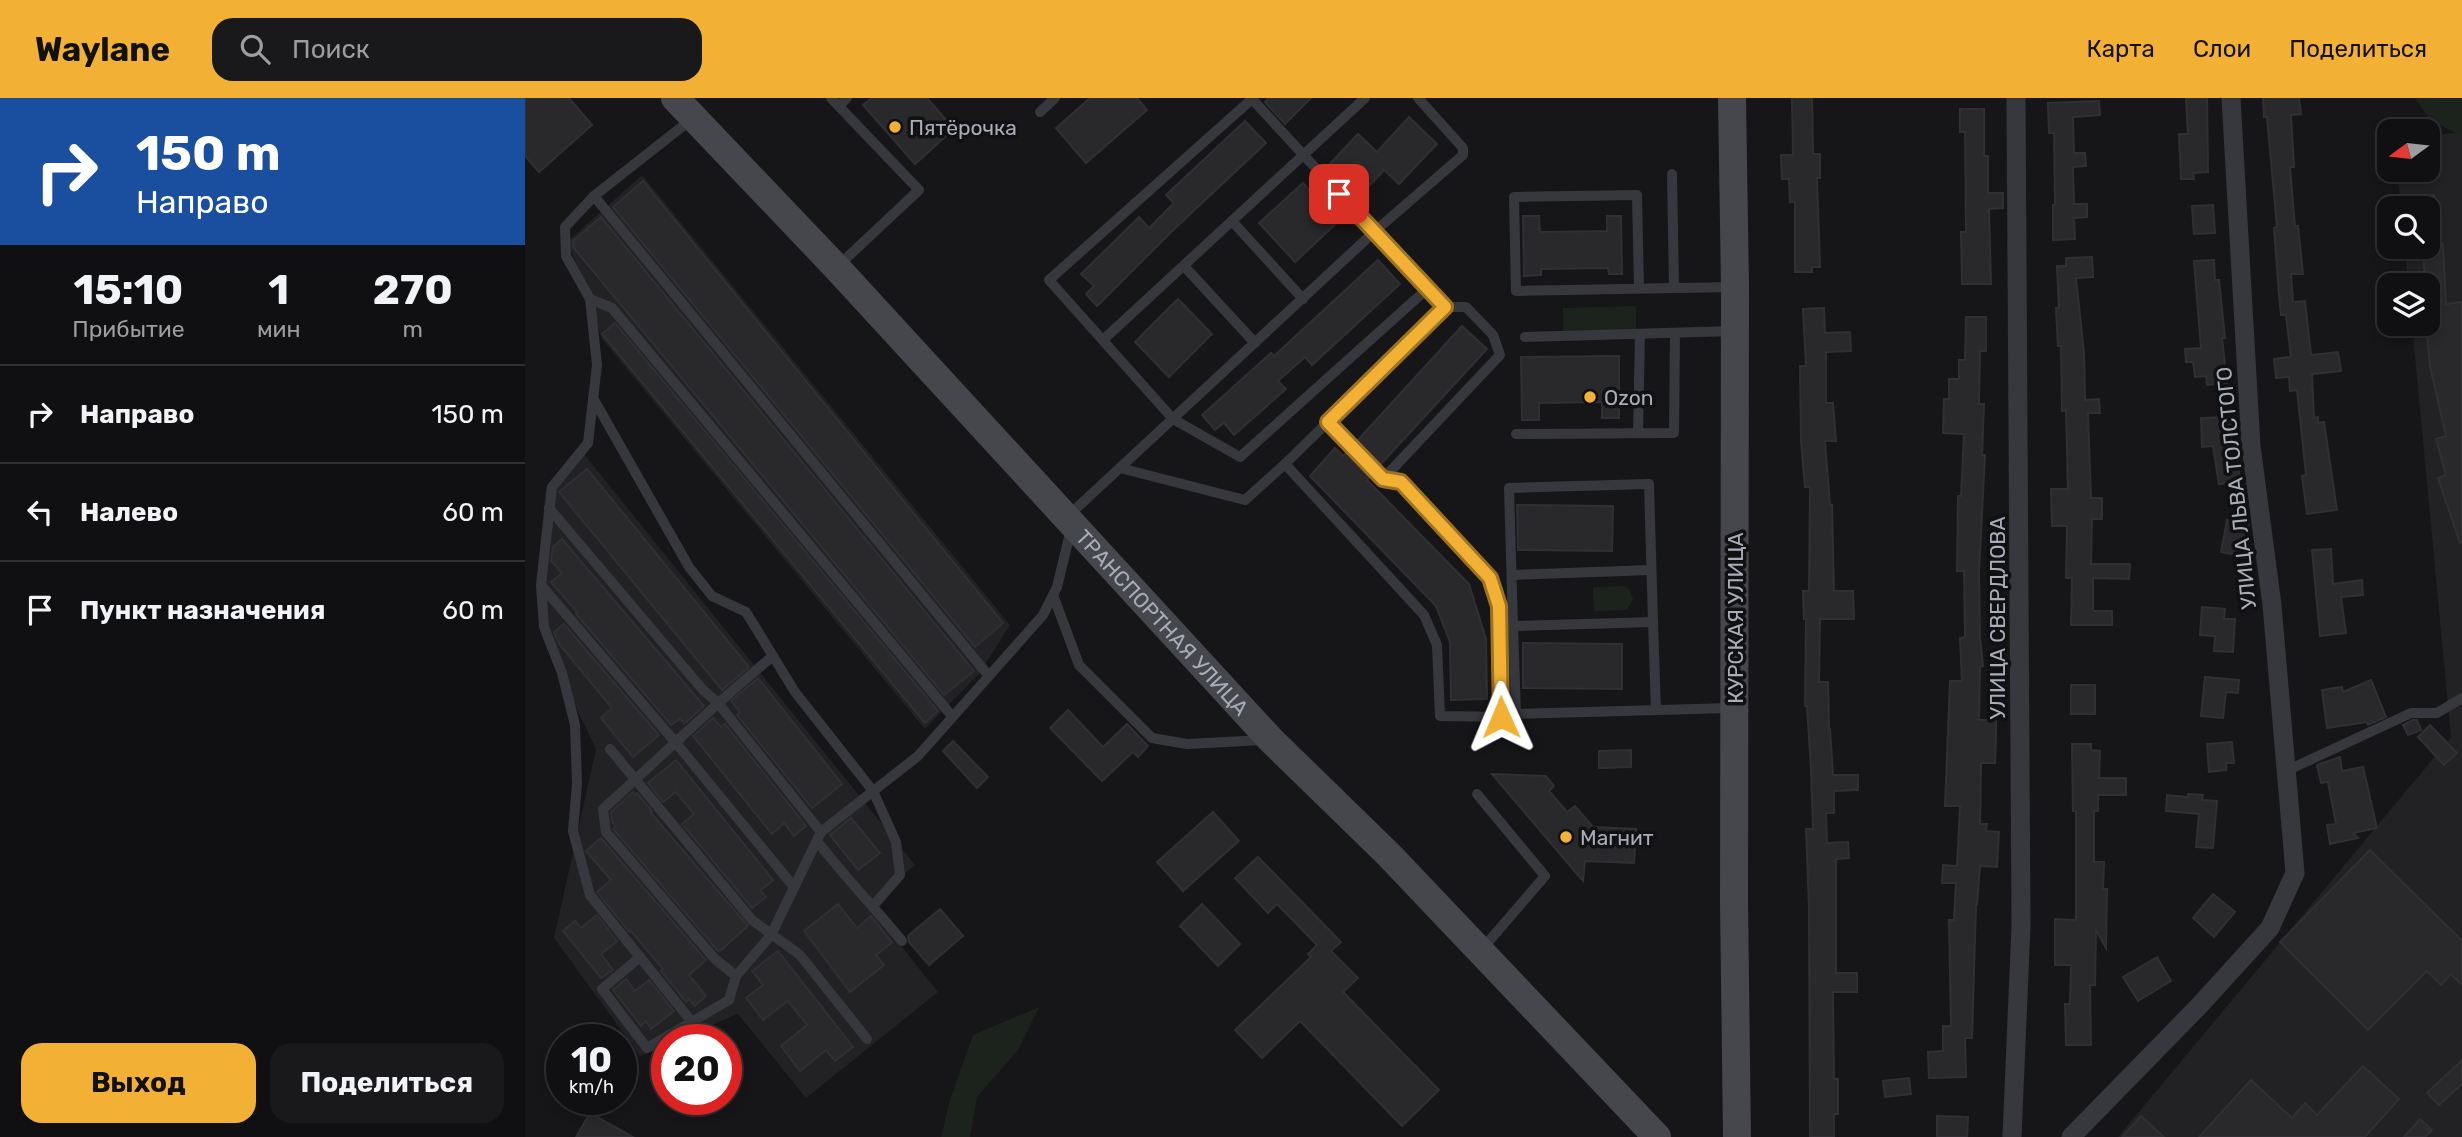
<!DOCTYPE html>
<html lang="ru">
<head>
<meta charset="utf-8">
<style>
  body { margin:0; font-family:Rubik,sans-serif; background:#19191b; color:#f1f3f6; height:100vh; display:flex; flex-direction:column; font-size:26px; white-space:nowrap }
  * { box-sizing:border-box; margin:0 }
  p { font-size:23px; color:#9c9d9f }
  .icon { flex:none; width:38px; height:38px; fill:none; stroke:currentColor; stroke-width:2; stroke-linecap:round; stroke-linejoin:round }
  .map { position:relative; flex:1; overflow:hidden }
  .panel { display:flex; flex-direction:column; background:#101012; width:525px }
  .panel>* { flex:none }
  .top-card { background:#1a4fa0; color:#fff; overflow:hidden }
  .needle { width:46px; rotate:255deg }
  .buttons { position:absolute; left:1852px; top:21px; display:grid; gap:14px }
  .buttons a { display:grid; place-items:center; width:63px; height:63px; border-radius:14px; background:#101012; box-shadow:0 4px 10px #0003,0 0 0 2px #303032; font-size:35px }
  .speed { position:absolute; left:21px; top:926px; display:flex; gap:14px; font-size:35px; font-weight:700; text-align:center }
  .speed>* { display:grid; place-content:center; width:91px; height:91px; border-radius:50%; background:#101012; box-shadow:0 4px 10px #0003,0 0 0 2px #303032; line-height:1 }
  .speed small { font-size:18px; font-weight:400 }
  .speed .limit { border:10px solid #d22; background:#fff; color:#111 }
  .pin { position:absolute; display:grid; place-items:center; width:60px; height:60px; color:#fff; margin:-30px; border-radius:14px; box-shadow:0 4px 10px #0006 }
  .me { position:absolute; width:77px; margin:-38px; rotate:359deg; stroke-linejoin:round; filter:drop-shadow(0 0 5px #0008) }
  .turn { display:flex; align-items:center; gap:24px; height:147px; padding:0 21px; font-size:32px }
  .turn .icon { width:91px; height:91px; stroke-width:2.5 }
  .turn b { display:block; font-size:49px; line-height:60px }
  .eta { display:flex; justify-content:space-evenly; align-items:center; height:119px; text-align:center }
  .eta b { font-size:42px; font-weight:700; line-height:49px }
  .button { display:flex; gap:14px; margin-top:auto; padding:14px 21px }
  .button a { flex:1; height:80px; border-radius:21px; background:#f2b134; color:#111; font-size:28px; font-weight:700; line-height:80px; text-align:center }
  .button a+a { background:#19191b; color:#f1f3f6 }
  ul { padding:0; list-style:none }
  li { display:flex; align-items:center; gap:21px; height:98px; padding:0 21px; border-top:2px solid #303032 }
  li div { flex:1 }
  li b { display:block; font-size:26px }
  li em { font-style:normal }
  header { display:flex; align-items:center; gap:42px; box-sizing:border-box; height:98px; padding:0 35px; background:#f2b134; color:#111 }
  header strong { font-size:33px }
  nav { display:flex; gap:38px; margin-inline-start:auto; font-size:24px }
  .search { width:490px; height:63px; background:#19191b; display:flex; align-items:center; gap:18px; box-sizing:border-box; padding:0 24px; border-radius:21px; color:#9c9d9f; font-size:26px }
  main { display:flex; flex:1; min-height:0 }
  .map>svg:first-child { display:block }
  .built { fill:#222225 }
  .green { fill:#1c231d }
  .building { fill:#29292c; stroke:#303034; stroke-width:2 }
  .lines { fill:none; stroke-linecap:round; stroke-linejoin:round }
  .lane { stroke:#37383d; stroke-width:10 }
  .street { stroke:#37383d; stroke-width:19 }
  .secondary { stroke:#45474d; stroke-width:28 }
  .route-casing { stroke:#9d7322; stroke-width:18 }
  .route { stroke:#f2b134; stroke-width:12 }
  .poi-dot { fill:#f2b134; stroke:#111113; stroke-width:2.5 }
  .labels { text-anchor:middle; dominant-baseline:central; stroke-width:7; stroke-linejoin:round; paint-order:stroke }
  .poi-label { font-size:21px; fill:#a8adb8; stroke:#111113; text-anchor:start }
  .street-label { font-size:21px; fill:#a8adb8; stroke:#111113 }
</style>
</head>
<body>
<header>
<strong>Waylane</strong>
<div class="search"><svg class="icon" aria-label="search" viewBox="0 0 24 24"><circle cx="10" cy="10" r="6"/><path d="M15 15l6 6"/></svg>Поиск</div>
<nav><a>Карта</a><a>Слои</a><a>Поделиться</a></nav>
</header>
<main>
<section class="panel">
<div class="top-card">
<div class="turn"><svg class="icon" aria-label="right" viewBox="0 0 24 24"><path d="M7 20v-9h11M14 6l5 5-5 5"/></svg><div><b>150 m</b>Направо</div></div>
</div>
<div class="eta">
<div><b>15:10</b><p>Прибытие</p></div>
<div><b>1</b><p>мин</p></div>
<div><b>270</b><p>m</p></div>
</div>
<ul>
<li><svg class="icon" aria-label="right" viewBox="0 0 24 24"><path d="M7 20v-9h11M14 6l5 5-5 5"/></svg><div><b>Направо</b></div><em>150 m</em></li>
<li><svg class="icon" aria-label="left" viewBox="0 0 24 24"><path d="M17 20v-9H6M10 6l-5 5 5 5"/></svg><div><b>Налево</b></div><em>60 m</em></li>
<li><svg class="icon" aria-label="arrive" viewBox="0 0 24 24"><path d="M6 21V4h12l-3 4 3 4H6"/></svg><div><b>Пункт назначения</b></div><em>60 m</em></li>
</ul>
<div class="button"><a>Выход</a><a>Поделиться</a></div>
</section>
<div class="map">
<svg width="1937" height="1039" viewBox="0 0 1937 1039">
  <rect width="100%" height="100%" fill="#161618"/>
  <!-- built -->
  <g class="built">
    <polygon points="1937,34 1937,1039 1593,1039 1926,639 1887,226 1902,226 1902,187 1883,187 1880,149 1902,149 1902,110 1876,110 1872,72 1902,72 1902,38"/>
    <polygon points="117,77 485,527 454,576 400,631 77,241 43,143"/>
    <polygon points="59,356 390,767 343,807 413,894 281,1000 213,916 153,941 142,942 142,947 115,958 29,840 71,651 18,541 13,469 21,389"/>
  </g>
  <!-- green -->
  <g class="green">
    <polygon points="1890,0 1937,0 1937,38 1905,22"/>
    <polygon points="1111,208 1111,232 1038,233 1038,210"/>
    <polygon points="1099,488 1104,491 1108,501 1102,512 1069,513 1068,489"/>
    <polygon points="514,909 493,952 452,999 445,1039 416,1039 425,1002 448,937"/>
  </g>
  <!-- building -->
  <g class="building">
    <polygon points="0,0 44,0 67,27 14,74 0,58"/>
    <polygon points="347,0 402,0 429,31 390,66 338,7"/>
    <polygon points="565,0 612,0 622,12 561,65 531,30"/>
    <polygon points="744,0 786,0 760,26 740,4"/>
    <polygon points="1267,0 1287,0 1288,56 1295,56 1295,80 1292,80 1295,169 1287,169 1287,174 1270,174 1270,104 1265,104 1264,81 1257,81 1256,57 1268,57"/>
    <polygon points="1661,0 1682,0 1683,74 1668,75 1669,81 1656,81 1654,36 1663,36"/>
    <polygon points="1738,0 1774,0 1776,16 1766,17 1769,69 1765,69 1770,128 1773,128 1778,176 1766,176 1768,204 1780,203 1786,257 1813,254 1816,273 1787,276 1789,320 1793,319 1793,325 1799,324 1812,412 1782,416 1777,378 1781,377 1772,292 1765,293 1764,279 1751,280 1749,261 1766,259 1761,217 1756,217 1754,197 1749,130 1752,129 1742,19 1739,19"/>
    <polygon points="1574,3 1575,17 1548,19 1549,55 1560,55 1561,68 1548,69 1549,106 1562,106 1562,119 1549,120 1550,141 1528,142 1528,107 1530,107 1529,35 1524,35 1523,5"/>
    <polygon points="1435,11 1459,11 1459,58 1463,58 1463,95 1478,95 1478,110 1464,111 1466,186 1437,186 1436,134 1441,134 1440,34 1435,34"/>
    <polygon points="884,19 912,46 874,86 859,72 832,101 801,70 833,36 852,54"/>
    <polygon points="720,23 741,45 645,135 572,208 561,196 569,188 556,176 614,119 624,130 649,105 641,97"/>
    <polygon points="118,83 478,525 450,549 88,109"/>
    <polygon points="778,85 814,123 770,164 734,125"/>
    <polygon points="1909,97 1910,110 1869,110 1869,101"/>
    <polygon points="1688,107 1690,135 1669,136 1667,108"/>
    <polygon points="998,118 1014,118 1015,134 1082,133 1082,118 1096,118 1097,176 1084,176 1083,170 1016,171 1016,177 999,178"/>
    <polygon points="76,119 449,573 419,597 48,149 48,143"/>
    <polygon points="1918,146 1921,206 1937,204 1937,444 1935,445 1913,380 1921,377 1911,341 1921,338 1905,268 1901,226 1902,187 1900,187 1898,149"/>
    <polygon points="1567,159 1568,179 1551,180 1559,255 1560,302 1574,301 1575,315 1563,315 1566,400 1577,400 1577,421 1567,421 1566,466 1605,466 1604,481 1568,480 1568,513 1587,513 1587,527 1546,527 1547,480 1541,480 1542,428 1527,428 1526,391 1543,391 1541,312 1537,313 1536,248 1533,248 1531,210 1534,210 1532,168 1541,168 1541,160"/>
    <polygon points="853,162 875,186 787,267 780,259 753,283 761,291 709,337 699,325 690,332 677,317 746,255 749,258"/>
    <polygon points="1689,162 1690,182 1694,182 1700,240 1697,240 1702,285 1682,287 1681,278 1670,279 1668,264 1661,264 1660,251 1676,250 1669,163"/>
    <polygon points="653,201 687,236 644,279 610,244"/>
    <polygon points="1299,210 1300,235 1325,234 1326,253 1301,254 1301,305 1308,305 1311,343 1300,343 1305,407 1307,407 1309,493 1328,493 1329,521 1295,521 1294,584 1303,584 1304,631 1305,631 1308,677 1333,677 1333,692 1309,693 1309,715 1301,715 1302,745 1323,744 1324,760 1311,761 1311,875 1332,875 1332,894 1308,894 1309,981 1313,981 1313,1016 1309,1016 1309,1039 1285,1039 1284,809 1281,731 1288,731 1286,671 1282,608 1280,608 1281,521 1279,521 1278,493 1284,493 1285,389 1280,389 1276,343 1275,268 1281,268 1278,211"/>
    <polygon points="1441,219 1461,219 1461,253 1455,253 1454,306 1459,306 1457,357 1460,357 1454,474 1455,539 1458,568 1455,569 1454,622 1471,622 1471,641 1470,665 1456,665 1455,726 1462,726 1461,733 1474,734 1472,769 1455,768 1452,807 1451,807 1447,940 1440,940 1441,979 1404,980 1403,954 1418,953 1418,928 1426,928 1424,822 1429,822 1431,785 1417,785 1418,767 1432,768 1435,708 1420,708 1425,583 1437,583 1435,540 1440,539 1439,473 1432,473 1433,398 1436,398 1439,336 1418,335 1419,301 1424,301 1424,281 1434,281 1434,262 1440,262"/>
    <polygon points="90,225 413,613 400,625 77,236"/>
    <polygon points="937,228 962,251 855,367 832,343"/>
    <polygon points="1094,258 1094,320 1077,320 1077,304 1014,305 1014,322 997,322 996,259"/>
    <polygon points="1705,319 1706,362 1712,361 1715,383 1694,386 1688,348 1677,349 1676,320"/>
    <polygon points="810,350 818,358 822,354 845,378 842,382 944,486 961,541 962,601 926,602 925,544 911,508 785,378"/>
    <polygon points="62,371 224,569 197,592 34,394"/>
    <polygon points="992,407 1088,408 1087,453 993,452"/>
    <polygon points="1702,422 1724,426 1720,452 1713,451 1712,457 1696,454"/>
    <polygon points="37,441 179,608 159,626 155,621 146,627 51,516 53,515 26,484 37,475 26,463 28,449"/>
    <polygon points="1806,451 1808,486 1837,482 1838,497 1816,499 1821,535 1795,538 1787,452"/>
    <polygon points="1677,509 1700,511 1699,521 1710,521 1708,554 1689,553 1690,538 1675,537"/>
    <polygon points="39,526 134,637 108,659 76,620 87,610 34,546 29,534"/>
    <polygon points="998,545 1097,546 1097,591 998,590"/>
    <polygon points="1680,579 1714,582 1713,595 1701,594 1698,620 1676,618"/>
    <polygon points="233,580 317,686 287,710 212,617 215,614 206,603"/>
    <polygon points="1846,582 1861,619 1843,627 1842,624 1802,630 1797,592 1817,589 1818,594"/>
    <rect x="1546" y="587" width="24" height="29"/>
    <polygon points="543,612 578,649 602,626 623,648 613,659 608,654 577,683 525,630"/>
    <polygon points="188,620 196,629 200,626 275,720 281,728 269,738 259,725 247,736 168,638"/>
    <polygon points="1888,622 1892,622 1896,632 1883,637 1878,627"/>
    <polygon points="1905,627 1932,655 1919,667 1893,639"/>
    <polygon points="428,643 463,679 452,690 418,653"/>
    <polygon points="1707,644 1709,665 1701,665 1701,672 1684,674 1682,646"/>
    <polygon points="1547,646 1566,646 1566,652 1575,653 1574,680 1601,680 1601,697 1573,697 1573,713 1569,713 1569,764 1579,764 1578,791 1582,791 1581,850 1571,832 1570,887 1565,887 1566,947 1541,947 1540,906 1545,906 1546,867 1530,867 1530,821 1551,822 1551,713 1548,713"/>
    <polygon points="1106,652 1106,669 1074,670 1074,653"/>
    <polygon points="1815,659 1817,673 1838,669 1852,730 1828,735 1833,740 1805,746 1802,727 1811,726 1803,684 1796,685 1792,667"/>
    <polygon points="151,662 248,782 235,793 241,799 227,810 157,726 169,716 151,694 138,704 123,685"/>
    <polygon points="967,676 1021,678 1029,688 1024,693 1042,714 1050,708 1068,729 1111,731 1109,765 1060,763 1058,783"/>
    <polygon points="108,694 110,697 112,695 127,713 125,714 223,828 196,852 193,853 88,731 91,728 87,724 86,714"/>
    <polygon points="1663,696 1678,697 1677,702 1692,703 1688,750 1671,749 1674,716 1641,713 1642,697 1663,699"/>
    <polygon points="688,714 714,743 658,793 632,764"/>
    <polygon points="326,720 355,755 333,772 305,737"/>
    <polygon points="76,740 181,862 164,877 181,898 170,908 164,901 161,904 136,873 138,871 105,832 104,834 72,794 86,782 61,753"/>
    <polygon points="1845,752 1937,843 1937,887 1926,876 1916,887 1902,873 1843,932 1755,844"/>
    <polygon points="733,759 816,844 806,853 833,880 818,894 914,992 877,1028 775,923 737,960 710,932 786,859 783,856 792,847 752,806 743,815 710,780"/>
    <polygon points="1688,796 1710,814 1689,839 1668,820"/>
    <polygon points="313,806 332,830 346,818 367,844 351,857 359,867 325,894 279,833"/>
    <polygon points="677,806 715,846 693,868 655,828"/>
    <polygon points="415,811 438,838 404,867 384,844 383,838"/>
    <polygon points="72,817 92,843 76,856 88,872 76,880 38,833 50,823 56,830"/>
    <polygon points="253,853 328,949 310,963 301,952 275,973 256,948 282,927 263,903 238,922 221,900 238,887 227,873"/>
    <polygon points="1632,859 1646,883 1613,903 1598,879"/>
    <polygon points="101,881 110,893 124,882 149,913 126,931 121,923 116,928 88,892"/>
    <polygon points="1937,962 1937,986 1914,1007 1902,995"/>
    <polygon points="1838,968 1874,1001 1840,1039 1674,1039 1726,982 1767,1020 1780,1005 1792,1017"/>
    <polygon points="1384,980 1386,996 1360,999 1358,983"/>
    <polygon points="65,1015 108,1039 51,1039"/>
    <polygon points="1412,1018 1443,1019 1442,1039 1412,1039"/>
    <polygon points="1616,1018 1639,1039 1597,1039"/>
    <polygon points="1895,1021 1907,1032 1900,1039 1879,1039"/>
  </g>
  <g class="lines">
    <!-- lane -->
    <g class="lane">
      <polyline points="306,0 394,92 314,167"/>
      <polygon points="727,1 902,191 715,359 648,321 524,182"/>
      <polyline points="314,8 322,0"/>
      <polyline points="515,14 530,0"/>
      <polyline points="168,20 69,98 40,129 41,158 65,201 72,267 63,345 27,389 16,487 151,645 269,789"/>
      <polyline points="1147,76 1149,189"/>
      <polyline points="69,98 463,577"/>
      <polyline points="707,123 778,201"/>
      <polyline points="659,168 730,245"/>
      <polyline points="1114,190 1112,97 989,99 991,193 1209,189"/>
      <polyline points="65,201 87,210 427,618"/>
      <polyline points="1000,239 1209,233"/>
      <polyline points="578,242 840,0"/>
      <polyline points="68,300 164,469 187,498 221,514 270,594 348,693 371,744 375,777 348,808"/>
      <polyline points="1113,335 1115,236"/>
      <polyline points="991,336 1149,335 1150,235"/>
      <polyline points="760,366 899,517 912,547 915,618 976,619 974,508 965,480 875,384 858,381 803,324"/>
      <polyline points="595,370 720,402 760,366 920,209"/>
      <polyline points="858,381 975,257 968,237 941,209 920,209 902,191"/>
      <polyline points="24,410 178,592 192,604 296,734"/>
      <polyline points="543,418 849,134 938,57 938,50 893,0"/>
      <polyline points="987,477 1126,472"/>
      <polyline points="16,488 19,529 37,575 50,627 52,686 48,733 65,797 167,924"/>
      <polyline points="528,497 554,567 627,640 662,646 738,642"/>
      <polyline points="988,528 984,390 1124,386 1128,524"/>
      <polyline points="1131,612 1128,524 988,528 991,616 1206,610"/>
      <polyline points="85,651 227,822 275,857 342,941"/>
      <polyline points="1761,673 1886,615 1912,615 1937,600"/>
      <polyline points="952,696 1020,778 958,850"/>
      <path d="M292,743C319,778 349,809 377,843"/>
      <polyline points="115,859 77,891 122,950 204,902 211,878 246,837 296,734 393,658 518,517 532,489 546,431"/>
      <path d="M211,878L190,861L81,734L78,711C135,660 189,606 248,558"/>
    </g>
    <!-- street -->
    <g class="street">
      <polyline points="1487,1039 1496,828 1491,0"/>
      <polyline points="1546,1039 1674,908 1745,830 1770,775 1747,507 1726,348 1706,0"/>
    </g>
    <!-- secondary -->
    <g class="secondary">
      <path id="s1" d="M150,0L311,169L746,642L864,757L1132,1039"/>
      <polyline points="1207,0 1210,189 1209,804 1212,1039"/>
    </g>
  </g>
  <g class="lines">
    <defs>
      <polyline id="route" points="814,96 920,209 803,324 858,381 876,384 965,480 974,508 976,619"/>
    </defs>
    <!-- route casing -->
    <use href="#route" class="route-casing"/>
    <!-- route -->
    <use href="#route" class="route"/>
  </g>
  <!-- markers -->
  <g class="poi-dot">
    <circle cx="370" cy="29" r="7"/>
    <circle cx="1065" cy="299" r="7"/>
    <circle cx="1041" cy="739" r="7"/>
  </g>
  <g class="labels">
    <!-- poi labels -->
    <g class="poi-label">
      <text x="384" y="29">Пятёрочка</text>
      <text x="1079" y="299">Ozon</text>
      <text x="1055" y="739">Магнит</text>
    </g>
    <!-- street labels -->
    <g class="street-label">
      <text transform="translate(1711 390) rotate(-96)">УЛИЦА ЛЬВА ТОЛСТОГО</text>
      <text transform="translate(1210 520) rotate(-90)">КУРСКАЯ УЛИЦА</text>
      <text transform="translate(1472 520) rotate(-90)">УЛИЦА СВЕРДЛОВА</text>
      <text stroke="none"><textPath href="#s1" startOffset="716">ТРАНСПОРТНАЯ УЛИЦА</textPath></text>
    </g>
  </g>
</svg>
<div class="buttons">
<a><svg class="needle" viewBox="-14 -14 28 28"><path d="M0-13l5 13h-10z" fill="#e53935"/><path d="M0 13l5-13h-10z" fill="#9c9d9f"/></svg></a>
<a><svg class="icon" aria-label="search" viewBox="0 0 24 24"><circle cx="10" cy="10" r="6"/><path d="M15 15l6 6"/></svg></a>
<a><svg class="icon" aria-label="layers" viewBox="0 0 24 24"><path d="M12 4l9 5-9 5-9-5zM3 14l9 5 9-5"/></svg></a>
</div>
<div class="speed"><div>10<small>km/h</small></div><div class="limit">20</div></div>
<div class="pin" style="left:814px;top:96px;background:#d93025"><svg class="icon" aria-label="arrive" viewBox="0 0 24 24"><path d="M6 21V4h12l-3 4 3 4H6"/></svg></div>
<svg class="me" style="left:976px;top:619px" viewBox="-20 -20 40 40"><path d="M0-17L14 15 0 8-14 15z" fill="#f2b134" stroke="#fff" stroke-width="4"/></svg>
</div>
</main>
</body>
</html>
